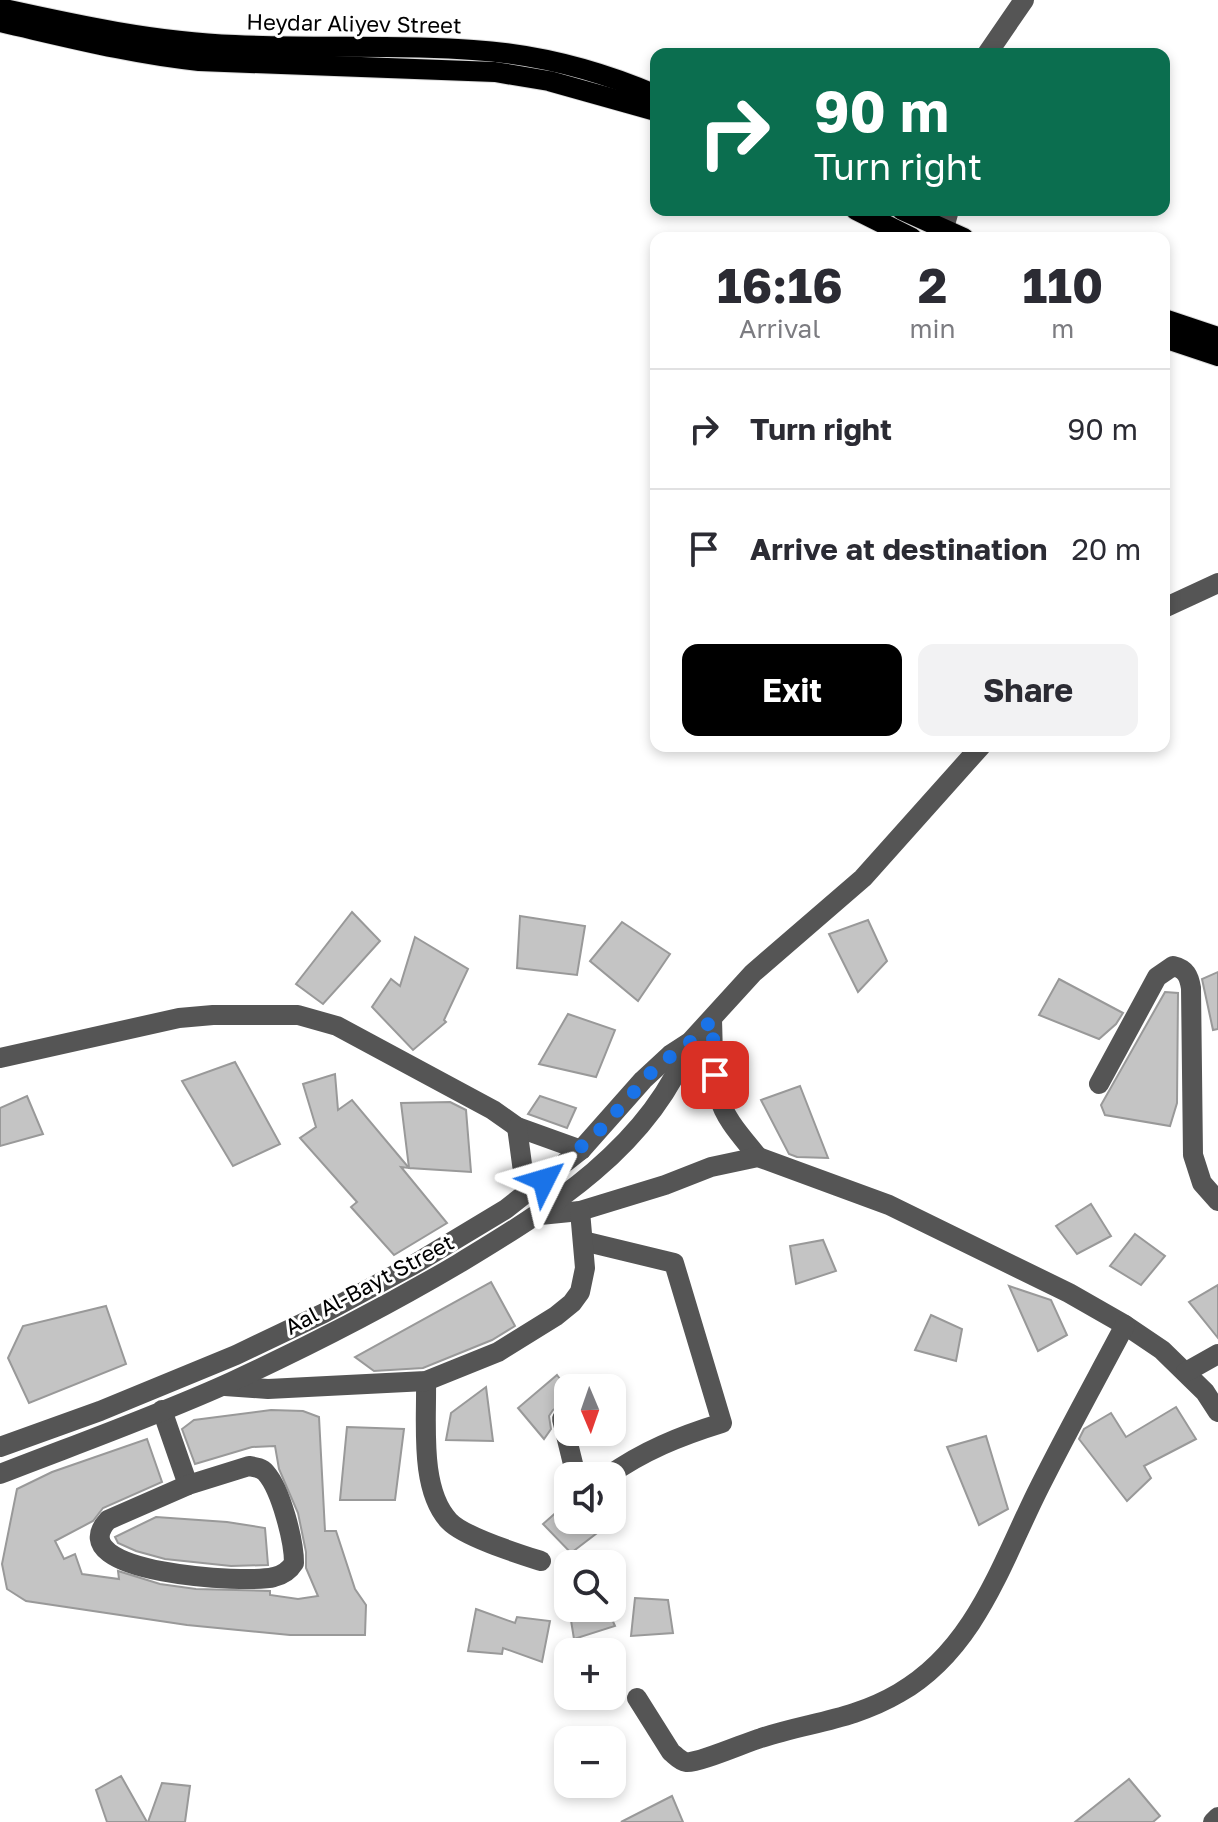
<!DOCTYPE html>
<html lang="en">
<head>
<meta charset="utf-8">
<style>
  body { margin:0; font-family:"Golos Text",sans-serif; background:#f2f2f3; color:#2b2b33; height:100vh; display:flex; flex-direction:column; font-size:30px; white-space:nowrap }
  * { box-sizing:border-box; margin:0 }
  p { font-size:26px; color:#7c7c81 }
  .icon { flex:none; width:44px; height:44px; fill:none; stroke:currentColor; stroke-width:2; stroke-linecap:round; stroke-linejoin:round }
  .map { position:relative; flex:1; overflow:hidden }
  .sheet { position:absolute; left:650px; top:232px; width:520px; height:520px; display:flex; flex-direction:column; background:#fff; border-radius:16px; box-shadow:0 4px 12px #0003 }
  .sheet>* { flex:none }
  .top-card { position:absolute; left:650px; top:48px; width:520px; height:168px; border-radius:16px; box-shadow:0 4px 12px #0003; background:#0b6e4f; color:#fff; overflow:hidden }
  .needle { width:52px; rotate:178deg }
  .fabs { position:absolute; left:554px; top:1374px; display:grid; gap:16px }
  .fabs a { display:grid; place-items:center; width:72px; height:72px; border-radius:16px; background:#fff; box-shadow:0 4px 12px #0003; font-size:40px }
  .pin { position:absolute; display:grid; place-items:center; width:68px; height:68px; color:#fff; margin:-34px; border-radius:16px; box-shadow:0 4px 12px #0006 }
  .me { position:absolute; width:88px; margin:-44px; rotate:50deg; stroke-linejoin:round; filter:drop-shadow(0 0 6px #0008) }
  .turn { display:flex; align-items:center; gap:28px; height:168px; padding:0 32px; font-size:36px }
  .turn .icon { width:104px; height:104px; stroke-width:2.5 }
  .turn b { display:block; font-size:56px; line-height:68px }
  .eta { display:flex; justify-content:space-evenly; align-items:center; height:136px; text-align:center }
  .eta b { font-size:48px; font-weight:700; line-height:56px }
  .primary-button { display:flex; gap:16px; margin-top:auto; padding:16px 32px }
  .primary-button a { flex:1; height:92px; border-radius:16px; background:#000; color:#fff; font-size:32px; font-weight:700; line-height:92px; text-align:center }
  .primary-button a+a { background:#f2f2f3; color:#2b2b33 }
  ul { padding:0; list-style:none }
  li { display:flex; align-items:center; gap:24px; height:120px; padding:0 32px; border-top:2px solid #e1e1e2 }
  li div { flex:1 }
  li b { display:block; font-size:30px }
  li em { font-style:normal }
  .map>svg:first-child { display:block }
  .building { fill:#c4c4c4; stroke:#999; stroke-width:2 }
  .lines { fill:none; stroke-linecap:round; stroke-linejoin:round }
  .major-casing { stroke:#dbdbdb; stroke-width:22 }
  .minor { stroke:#555; stroke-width:20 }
  .major { stroke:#000; stroke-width:20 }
  .route { stroke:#1a73e8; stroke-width:14; stroke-dasharray:0 25.2 }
  .labels { text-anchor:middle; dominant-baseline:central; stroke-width:6; stroke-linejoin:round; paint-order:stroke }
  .street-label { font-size:22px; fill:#000; stroke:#fff }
</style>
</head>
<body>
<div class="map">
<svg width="1218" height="1822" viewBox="0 0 1218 1822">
  <rect width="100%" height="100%" fill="#fff"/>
  <!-- building -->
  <g class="building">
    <polygon points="352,912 380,941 323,1004 296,984"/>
    <polygon points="520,916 585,926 577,975 517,968"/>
    <polygon points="868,920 887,961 858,992 829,934"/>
    <polygon points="622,922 670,954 638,1001 590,961"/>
    <polygon points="415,937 468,969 444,1020 446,1022 413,1050 372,1007 391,979 400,986"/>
    <polygon points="1218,972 1218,1029 1213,1030 1202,979"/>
    <polygon points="1059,979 1123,1013 1116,1024 1099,1039 1039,1015"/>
    <polygon points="1165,992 1178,993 1177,1103 1170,1126 1105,1115 1101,1105"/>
    <polygon points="568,1014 615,1030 596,1077 539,1064"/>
    <polygon points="235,1062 280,1144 233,1166 182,1081"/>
    <polygon points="335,1074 338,1110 352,1100 409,1168 401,1167 447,1223 394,1255 351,1207 357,1202 300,1138 316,1127 303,1084"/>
    <polygon points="800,1086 828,1158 797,1157 789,1154 761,1100"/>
    <polygon points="27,1096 43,1134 0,1146 0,1108"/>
    <polygon points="540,1096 576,1108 567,1128 528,1114"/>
    <polygon points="450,1102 466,1110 471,1172 409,1168 401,1103"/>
    <polygon points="1091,1204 1111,1236 1077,1254 1056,1226"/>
    <polygon points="1135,1234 1165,1256 1141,1285 1110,1266"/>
    <polygon points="823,1240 836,1271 796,1284 790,1246"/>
    <polygon points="491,1282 515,1326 492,1340 423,1368 374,1371 355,1357"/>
    <polygon points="1218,1285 1218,1338 1189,1302"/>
    <polygon points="1009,1286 1051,1300 1067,1335 1038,1351"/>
    <polygon points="106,1306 126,1364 29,1403 8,1358 23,1326"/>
    <polygon points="931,1315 962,1329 956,1361 915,1350"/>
    <polygon points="557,1375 568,1389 568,1406 560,1406 553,1410 549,1416 551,1429 544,1439 518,1408"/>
    <polygon points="486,1387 493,1441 446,1440 451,1413"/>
    <polygon points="1176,1407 1196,1439 1144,1466 1151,1478 1127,1501 1079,1439 1084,1429 1111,1413 1126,1437"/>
    <polygon points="271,1410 303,1411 319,1417 325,1531 336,1531 355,1589 366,1605 365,1635 290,1635 187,1625 26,1601 7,1589 2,1564 17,1489 52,1472 147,1439 162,1482 103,1508 93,1521 55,1541 64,1559 75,1554 82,1574 119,1579 118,1571 160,1584 196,1589 270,1591 270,1595 298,1599 318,1596 306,1568 306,1552 298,1513 279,1469 275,1446 252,1447 195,1464 182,1429 194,1420"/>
    <polygon points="347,1427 404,1429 395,1500 340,1500"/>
    <polygon points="986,1436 1008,1509 979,1525 947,1447"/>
    <polygon points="568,1502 568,1520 586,1520 597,1533 571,1553 543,1524"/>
    <polygon points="156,1517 227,1522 265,1528 268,1565 231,1566 165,1559 136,1551 118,1543 115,1537"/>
    <polygon points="635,1598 668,1600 673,1633 631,1636"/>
    <polygon points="569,1608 607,1608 615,1626 574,1639"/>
    <polygon points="476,1609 515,1623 517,1617 550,1621 542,1662 503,1648 502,1654 468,1651"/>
    <polygon points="121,1776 147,1822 107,1822 96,1790"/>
    <polygon points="1129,1779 1160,1816 1153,1822 1075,1822"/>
    <polygon points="162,1783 190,1786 185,1822 148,1822"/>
    <polygon points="672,1796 683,1822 621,1822"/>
  </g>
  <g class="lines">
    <defs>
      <g id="major">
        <path d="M0,8C77,25 155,42 235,45C314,49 394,44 473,50C536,54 598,70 656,95"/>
        <path d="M0,22C66,37 131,54 199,61L495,72L549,81L656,111"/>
        <polyline points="856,210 912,238"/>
        <polyline points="902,210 964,238"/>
        <polyline points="1164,319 1218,337"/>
        <polyline points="1164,338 1218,356"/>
      </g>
    </defs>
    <!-- major casing -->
    <use href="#major" class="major-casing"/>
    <!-- minor -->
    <g class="minor">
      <polyline points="987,54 1024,0"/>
      <polyline points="944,228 949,210"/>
      <polyline points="1164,608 1218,583"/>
      <path d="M712,1020C713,1045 712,1073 719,1097C725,1120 744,1139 758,1157"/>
      <polyline points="0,1058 179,1018 213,1015 298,1015 337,1026 493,1110 517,1127 581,1150"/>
      <path d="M1099,1084L1157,977L1173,966C1186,969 1189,976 1191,988L1193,1155L1202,1183L1218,1201"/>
      <polyline points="517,1127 526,1194"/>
      <polyline points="540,1215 580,1211 665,1185 711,1167 758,1157 889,1205 1069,1293 1125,1325 1162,1350 1205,1392 1218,1412"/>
      <path d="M583,1241L674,1263L722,1423C680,1436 643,1451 608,1476"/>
      <polyline points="1186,1372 1218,1354"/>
      <path d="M426,1381C427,1422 419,1489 449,1521C464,1537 519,1554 541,1561"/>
      <polyline points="225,1386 268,1389 426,1381 498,1352 556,1316 572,1303 580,1292 585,1268 580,1211"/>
      <polyline points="162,1410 188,1485"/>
      <polyline points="562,1419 576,1476"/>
      <polyline points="0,1447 100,1411 236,1355 324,1313 413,1265 506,1209 581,1150 643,1080 670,1055 690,1042 753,973 863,878 981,746"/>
      <path d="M249,1466C256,1467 262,1468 266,1473C281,1490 294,1541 294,1563C289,1571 283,1575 274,1577C249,1584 58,1574 108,1520L188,1485Z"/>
      <path d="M0,1474C77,1444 156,1416 231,1382C309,1346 385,1307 458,1264C549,1209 651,1147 690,1042"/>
      <path d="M637,1698L671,1752C676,1756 680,1761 686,1762C697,1764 747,1742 761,1738C810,1722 853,1720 899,1693C976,1649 1002,1561 1040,1486C1067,1432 1097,1378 1125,1325"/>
      <polyline points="1213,1822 1218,1817"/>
    </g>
    <!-- major -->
    <use href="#major" class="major"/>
  </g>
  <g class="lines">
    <!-- route -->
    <polyline class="route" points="544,1180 602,1128 656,1067 690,1042 712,1020 715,1075"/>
  </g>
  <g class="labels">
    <!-- street labels -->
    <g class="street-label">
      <text transform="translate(354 23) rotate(1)">Heydar Aliyev Street</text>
      <text transform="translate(369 1284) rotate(-28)">Aal Al-Bayt Street</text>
    </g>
  </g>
</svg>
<div class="fabs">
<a><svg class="needle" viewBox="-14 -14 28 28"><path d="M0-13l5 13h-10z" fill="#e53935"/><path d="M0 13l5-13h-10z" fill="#7c7c81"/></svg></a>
<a><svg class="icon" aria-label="sound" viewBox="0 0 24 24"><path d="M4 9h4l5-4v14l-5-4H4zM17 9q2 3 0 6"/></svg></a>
<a><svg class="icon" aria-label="search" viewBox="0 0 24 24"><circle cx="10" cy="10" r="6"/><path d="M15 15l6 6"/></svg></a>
<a>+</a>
<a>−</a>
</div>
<div class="pin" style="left:715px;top:1075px;background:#d93025"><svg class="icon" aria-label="arrive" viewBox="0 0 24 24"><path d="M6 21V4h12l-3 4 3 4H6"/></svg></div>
<svg class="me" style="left:544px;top:1180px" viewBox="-20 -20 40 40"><path d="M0-17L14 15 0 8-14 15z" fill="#1a73e8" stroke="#fff" stroke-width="4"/></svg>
<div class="top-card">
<div class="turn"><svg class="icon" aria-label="right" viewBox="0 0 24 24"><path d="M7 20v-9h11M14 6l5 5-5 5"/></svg><div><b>90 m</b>Turn right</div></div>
</div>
<section class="sheet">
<div class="eta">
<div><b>16:16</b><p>Arrival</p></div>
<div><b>2</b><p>min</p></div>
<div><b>110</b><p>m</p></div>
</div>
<ul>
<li><svg class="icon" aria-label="right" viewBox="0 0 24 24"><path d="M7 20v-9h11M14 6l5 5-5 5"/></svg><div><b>Turn right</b></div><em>90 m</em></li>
<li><svg class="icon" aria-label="arrive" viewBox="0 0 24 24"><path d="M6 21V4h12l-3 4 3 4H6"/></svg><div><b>Arrive at destination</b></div><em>20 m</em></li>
</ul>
<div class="primary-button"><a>Exit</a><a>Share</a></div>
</section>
</div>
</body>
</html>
